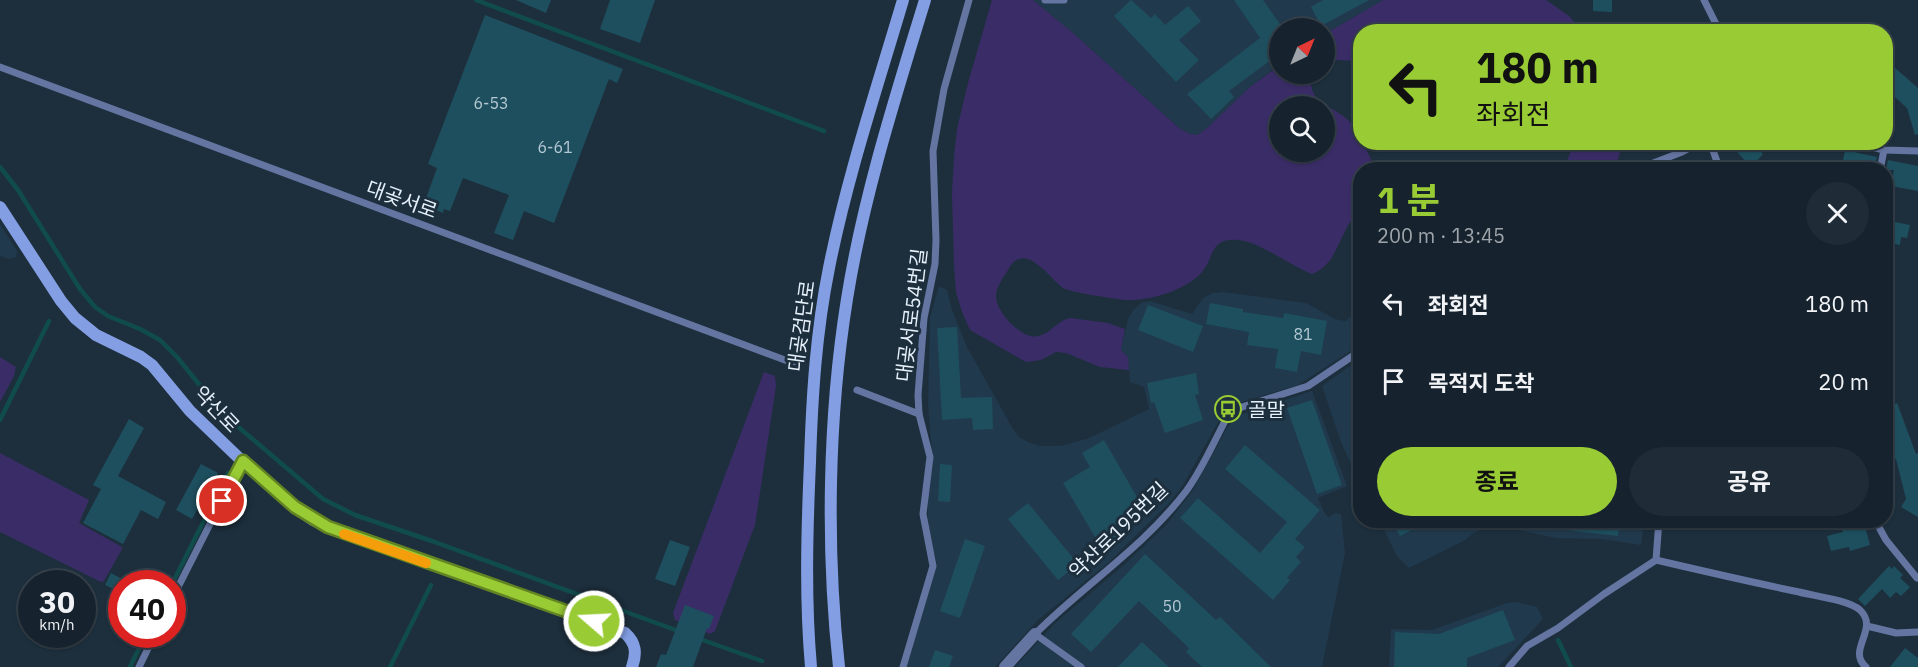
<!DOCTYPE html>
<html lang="ko">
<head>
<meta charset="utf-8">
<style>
  body { margin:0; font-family:"IBM Plex Sans","Noto Sans KR",sans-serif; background:#1f2b36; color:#f1f3f6; height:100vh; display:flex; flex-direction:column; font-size:22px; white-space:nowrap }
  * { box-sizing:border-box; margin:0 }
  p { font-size:20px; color:#9ea4aa }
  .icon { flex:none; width:33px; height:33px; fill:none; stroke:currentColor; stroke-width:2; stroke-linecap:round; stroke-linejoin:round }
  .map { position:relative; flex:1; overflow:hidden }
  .side { position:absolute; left:1353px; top:162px; width:540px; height:366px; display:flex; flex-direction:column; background:#16232e; border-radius:24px; box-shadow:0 2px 4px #0004,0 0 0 2px #35404a }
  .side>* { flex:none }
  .top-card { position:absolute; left:1353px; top:24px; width:540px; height:126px; border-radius:24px; box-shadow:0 2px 4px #0004,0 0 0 2px #35404a; background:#99cb35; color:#111; overflow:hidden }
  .needle { width:39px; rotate:43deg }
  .controls { position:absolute; left:1269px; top:18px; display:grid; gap:12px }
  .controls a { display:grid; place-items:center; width:66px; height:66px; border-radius:50%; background:#16232e; box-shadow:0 2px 4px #0004,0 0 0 2px #35404a; font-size:30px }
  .speed { position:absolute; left:18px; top:570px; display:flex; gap:12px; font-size:30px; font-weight:700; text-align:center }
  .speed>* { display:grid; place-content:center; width:78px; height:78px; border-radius:50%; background:#16232e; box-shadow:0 2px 4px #0004,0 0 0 2px #35404a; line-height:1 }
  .speed small { font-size:15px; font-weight:400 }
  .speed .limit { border:9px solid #d22; background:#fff; color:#111 }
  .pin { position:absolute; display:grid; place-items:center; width:51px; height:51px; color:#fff; margin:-26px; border:3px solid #fff; border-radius:50%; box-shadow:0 2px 6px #0007 }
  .me { position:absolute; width:66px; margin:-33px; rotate:289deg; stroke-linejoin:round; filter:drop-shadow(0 0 4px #0008) }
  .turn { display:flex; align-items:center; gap:21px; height:126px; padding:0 24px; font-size:27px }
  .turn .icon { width:78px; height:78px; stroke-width:2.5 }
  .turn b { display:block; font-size:42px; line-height:51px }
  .round { display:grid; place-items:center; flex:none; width:63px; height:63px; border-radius:32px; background:#1f2b36 }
  .head { display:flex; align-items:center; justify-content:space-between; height:102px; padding:0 24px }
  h1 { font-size:36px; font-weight:700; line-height:45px; color:#99cb35 }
  .primary-button { display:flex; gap:12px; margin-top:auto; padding:12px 24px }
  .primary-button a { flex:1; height:69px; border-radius:36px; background:#99cb35; color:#111; font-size:24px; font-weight:700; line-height:69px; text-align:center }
  .primary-button a+a { background:#1f2b36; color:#f1f3f6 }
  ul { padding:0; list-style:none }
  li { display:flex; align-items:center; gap:18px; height:78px; padding:0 24px }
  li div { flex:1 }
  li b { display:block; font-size:22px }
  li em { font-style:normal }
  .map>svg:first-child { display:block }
  .built { fill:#21394c }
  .green { fill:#3a2d67; fill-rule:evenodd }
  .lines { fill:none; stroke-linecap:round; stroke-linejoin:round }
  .stream { stroke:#114c4d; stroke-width:4.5 }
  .building { fill:#1e4f5e }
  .lane { stroke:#6475a1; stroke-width:7 }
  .street { stroke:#6475a1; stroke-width:12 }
  .secondary { stroke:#839ee3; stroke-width:12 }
  .route-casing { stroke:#638422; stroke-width:15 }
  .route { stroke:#99cb35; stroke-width:10 }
  .slow { stroke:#f59e0b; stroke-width:10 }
  .labels { text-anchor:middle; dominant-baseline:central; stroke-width:6; stroke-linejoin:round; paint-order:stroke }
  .number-label { font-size:16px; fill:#b3c8d3 }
  .street-label { font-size:20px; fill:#e5f0fa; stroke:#1d2f3d }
  .poi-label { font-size:20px; fill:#e5f0fa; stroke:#1d2f3d; text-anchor:start }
</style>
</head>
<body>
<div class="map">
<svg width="1918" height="667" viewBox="0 0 1918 667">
  <rect width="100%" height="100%" fill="#1d2f3d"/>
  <!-- built -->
  <g class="built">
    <polygon points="1033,0 1383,0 1325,34 1324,28 1280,28 1279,65 1251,86 1206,129 1197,135 1190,134 1179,128 1073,33"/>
    <polygon points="0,224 17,251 16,257 9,259 0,256"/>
    <polygon points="1360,258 1360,345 1298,385 1238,403 1228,410 1221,417 1182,487 1167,505 1109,562 1038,620 995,667 906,667 937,563 930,538 928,517 928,494 933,462 928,405 930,317 939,286 947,290 952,310 967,347 1013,429 1019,437 1028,442 1040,446 1061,446 1089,438 1149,409 1144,387 1130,382 1128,357 1121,350 1128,319 1133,310 1141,303 1150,301 1192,314 1203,298 1213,293 1223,292 1306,303 1335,319 1345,321 1353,315 1356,308 1355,278"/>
    <polygon points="1360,359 1360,484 1341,442 1322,386"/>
    <polygon points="1312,391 1347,486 1318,498 1324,512 1328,517 1336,513 1341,514 1345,553 1322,667 1015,667 1054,624 1126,563 1167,524 1193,490 1227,428 1237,416"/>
    <polygon points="1380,521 1644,521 1641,545 1601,539 1556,538 1495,525 1475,532 1465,540 1409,568 1396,555"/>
    <polygon points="1517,602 1537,607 1543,619 1498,667 1389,667 1391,629 1432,630 1507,603"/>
  </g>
  <!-- green -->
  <g class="green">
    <path d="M992,0H1033L1073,33L1179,128L1190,134L1197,135L1206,129L1251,86L1279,66L1280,74H1312C1305,103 1334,106 1349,121C1358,131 1370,156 1375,169L1360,170C1360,179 1363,199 1360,207C1358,214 1351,220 1347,227C1337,245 1334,265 1312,274C1291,266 1258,241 1238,240C1209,237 1215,258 1201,273C1184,291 1150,301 1125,300C1115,299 1069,292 1063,288C1052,280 1034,254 1019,259C1013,261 1010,266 1007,272C1002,279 996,288 996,296C996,311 1017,333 1030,336C1047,340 1055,321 1070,318L1108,323L1125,329L1121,350L1128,357L1129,370L1100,367L1066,353L1056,352L1041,360L1026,362L970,330L962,312L956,292L954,267L952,192L954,157L957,129L968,83ZM1324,106V152H1280V106Z"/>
    <polygon points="1383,0 1546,0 1569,16 1582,31 1360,32 1360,61 1337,60 1325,64 1325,34"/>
    <polygon points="1574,143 1574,142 1623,143 1618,159 1611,169 1564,169"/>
    <polygon points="0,357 16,367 14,376 0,402"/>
    <polygon points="764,372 775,376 776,386 755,525 715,631 710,634 675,620 673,613"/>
    <polygon points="0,453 89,500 79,523 122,547 122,549 104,581 101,582 0,532"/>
  </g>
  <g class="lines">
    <!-- stream -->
    <g class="stream">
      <polyline points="476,0 824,131"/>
      <polyline points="0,167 18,190 80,289 95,307 108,316 140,329 160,340 177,357 202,388 236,425 323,499 355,515 432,541 681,632"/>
      <polyline points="0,420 49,321"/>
      <polyline points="172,584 228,473"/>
      <polyline points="697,638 762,661"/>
      <polyline points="1558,640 1571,667"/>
      <polyline points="130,667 146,634"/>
      <polyline points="390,667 431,585"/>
    </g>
  </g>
  <!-- building -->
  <g class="building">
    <polygon points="516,0 551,0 546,13"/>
    <polygon points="610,0 655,0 640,43 600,29"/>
    <polygon points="1131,0 1151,18 1155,14 1165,25 1188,6 1201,21 1179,40 1199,60 1176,82 1114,16"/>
    <polygon points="1234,0 1263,0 1280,24 1280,53 1229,91 1234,97 1211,119 1187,94 1260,38"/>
    <polygon points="1323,0 1369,0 1321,26 1311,7"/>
    <polygon points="1593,0 1612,0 1612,12 1593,11"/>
    <polygon points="485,15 623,69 617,83 609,79 554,223 524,211 513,240 494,233 509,195 463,178 450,211 444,209 443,213 431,208 432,203 425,201 437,168 428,164"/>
    <polygon points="1886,60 1918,88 1918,134 1915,135 1907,108 1886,89"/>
    <polygon points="1728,142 1752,142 1763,154 1751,167"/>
    <polygon points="1845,150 1877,157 1874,170 1841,170"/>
    <polygon points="1888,160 1918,166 1918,191 1891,186 1894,170 1886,170"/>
    <polygon points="1886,220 1910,225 1907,238 1901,237 1900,245 1886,242"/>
    <polygon points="1210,303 1243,309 1243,312 1283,318 1284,313 1327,321 1321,355 1301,351 1297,372 1275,368 1278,349 1247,345 1249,332 1206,324"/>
    <polygon points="1148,305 1203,326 1193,352 1138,330"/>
    <polygon points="957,327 961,398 992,397 993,429 973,430 972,418 942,420 937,328"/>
    <polygon points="1196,373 1199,394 1195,395 1203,420 1165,433 1154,402 1151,403 1147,383"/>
    <polygon points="1312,400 1342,485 1317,494 1287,408"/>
    <polygon points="1897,403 1916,454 1918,453 1918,517 1901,507 1906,499 1896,459 1892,460 1887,439 1886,440 1886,407"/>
    <polygon points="129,419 144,428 118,476 166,502 158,519 141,510 123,544 83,523 101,489 93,485"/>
    <polygon points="1104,440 1141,504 1130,510 1137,522 1120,530 1123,535 1101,547 1063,483 1090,467 1082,453"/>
    <polygon points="1245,445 1320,510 1295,539 1305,547 1296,557 1301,562 1287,578 1290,580 1273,600 1180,518 1198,498 1260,553 1287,522 1225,469"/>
    <polygon points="201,464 218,473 192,519 176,510"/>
    <polygon points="940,464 952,465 950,502 938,501"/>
    <polygon points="1028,503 1078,564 1058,580 1008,519"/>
    <polygon points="1392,520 1431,520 1400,536"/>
    <polygon points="1550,520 1620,520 1618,536 1549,528"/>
    <polygon points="1852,520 1858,520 1860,528 1865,526 1870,545 1850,551 1849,547 1831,551 1827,536 1843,532 1841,523"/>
    <polygon points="965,539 985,546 960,618 940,611"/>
    <polygon points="670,540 690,547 675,586 655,579"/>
    <polygon points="1145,554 1216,620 1220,617 1271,667 1202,667 1186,652 1189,648 1139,601 1091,652 1071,634"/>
    <polygon points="1889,566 1892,569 1894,566 1903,575 1900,578 1910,587 1901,596 1896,592 1890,598 1882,589 1865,606 1858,599"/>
    <polygon points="111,573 122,579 122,593 105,585"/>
    <polygon points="685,605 714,616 709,629 707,628 693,667 656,667 661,654 666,655"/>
    <polygon points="1503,610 1515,640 1467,658 1467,667 1394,667 1395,632 1439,634"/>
    <polygon points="1142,642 1169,667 1118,667"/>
    <polygon points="1905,648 1918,658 1918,667 1890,667"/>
    <polygon points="935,650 953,656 949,667 929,667"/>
  </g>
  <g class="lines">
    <!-- lane -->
    <g class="lane">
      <polyline points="1045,0 1064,0"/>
      <polyline points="1704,0 1720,32"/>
      <polyline points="0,67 793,363"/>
      <polyline points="1710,142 1720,170"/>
      <polyline points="1851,142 1884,150 1918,151"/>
      <polyline points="1635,170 1682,152 1701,142"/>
      <polyline points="1880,170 1884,150"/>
      <polyline points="857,390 919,414"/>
      <polyline points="1875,520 1886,540 1917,578"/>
      <polyline points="1656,560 1659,520"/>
      <polyline points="172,599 242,461"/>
      <polyline points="1867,626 1896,633 1918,632"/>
      <polyline points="139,667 155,634"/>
      <polyline points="903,667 933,566 923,514 930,457 919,414 918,395 924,318 935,264 936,240 933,151 944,89 969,0"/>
      <path d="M1081,667L1035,634C1085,584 1144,547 1187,490C1202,469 1213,444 1225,421L1234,412L1242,407L1308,386L1360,351"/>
      <path d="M1509,667L1527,646L1558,628L1604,594L1656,560C1703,571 1751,582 1799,592C1814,596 1849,600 1860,610C1880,629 1846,650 1866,667"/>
    </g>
    <!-- street -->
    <polyline class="street" points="1005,667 1035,634"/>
    <!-- secondary -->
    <g class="secondary">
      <path d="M0,207L61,301L75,318L96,335L141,357L152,365L190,411L242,461L295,507L313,520L343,533L625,633C636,643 637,653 632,667"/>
      <path d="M811,667C805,599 807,531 810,462C812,397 816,332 829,268C847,177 877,88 903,0"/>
      <path d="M839,667C826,549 828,417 847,299C863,198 895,98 925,0"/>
    </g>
  </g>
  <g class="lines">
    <defs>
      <polyline id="route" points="222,501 243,461 295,507 328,527 594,621"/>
    </defs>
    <!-- route casing -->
    <use href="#route" class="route-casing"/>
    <!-- route -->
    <use href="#route" class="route"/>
    <!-- slow -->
    <polyline class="slow" points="344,534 426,563"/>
  </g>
  <!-- icons -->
  <defs>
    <symbol id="bus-ring" viewBox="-11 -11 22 22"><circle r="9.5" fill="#1d2f3d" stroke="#99cb35" stroke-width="1.5"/><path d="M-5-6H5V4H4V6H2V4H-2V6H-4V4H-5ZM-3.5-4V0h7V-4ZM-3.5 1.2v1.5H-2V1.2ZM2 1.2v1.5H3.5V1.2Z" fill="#99cb35"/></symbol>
  </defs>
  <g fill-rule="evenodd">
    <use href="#bus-ring" x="1213" y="394" width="30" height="30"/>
  </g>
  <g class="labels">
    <!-- number labels -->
    <g class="number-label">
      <text x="491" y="103">6-53</text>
      <text x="555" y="147">6-61</text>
      <text x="1303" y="334">81</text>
      <text x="1172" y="606">50</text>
    </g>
    <!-- street labels -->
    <g class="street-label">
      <text transform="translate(402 199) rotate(20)">대곶서로</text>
      <text transform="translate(911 315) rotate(-83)">대곶서로54번길</text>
      <text transform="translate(801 326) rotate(-82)">대곶검단로</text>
      <text transform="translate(217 409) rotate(46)">약산로</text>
      <text transform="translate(1118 530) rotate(-44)">약산로195번길</text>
    </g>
    <!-- poi labels -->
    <g class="poi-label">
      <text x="1248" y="409">골말</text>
    </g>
  </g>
</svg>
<div class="controls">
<a><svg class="needle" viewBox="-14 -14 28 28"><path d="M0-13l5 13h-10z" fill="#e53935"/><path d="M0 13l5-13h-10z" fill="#9ea4aa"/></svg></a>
<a><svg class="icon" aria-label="search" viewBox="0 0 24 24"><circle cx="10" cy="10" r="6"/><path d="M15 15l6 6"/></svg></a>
</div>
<div class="speed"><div>30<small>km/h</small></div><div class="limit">40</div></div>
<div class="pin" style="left:222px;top:501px;background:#d93025"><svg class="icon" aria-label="arrive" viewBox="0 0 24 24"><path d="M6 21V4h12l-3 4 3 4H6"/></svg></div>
<svg class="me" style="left:594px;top:621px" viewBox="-20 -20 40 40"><circle r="17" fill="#99cb35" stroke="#fff" stroke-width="3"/><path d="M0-11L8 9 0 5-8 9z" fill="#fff"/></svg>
<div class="top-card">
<div class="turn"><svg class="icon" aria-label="left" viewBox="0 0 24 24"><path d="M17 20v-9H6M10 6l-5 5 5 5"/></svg><div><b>180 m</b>좌회전</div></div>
</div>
<section class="side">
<div class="head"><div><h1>1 분</h1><p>200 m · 13:45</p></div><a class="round"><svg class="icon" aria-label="close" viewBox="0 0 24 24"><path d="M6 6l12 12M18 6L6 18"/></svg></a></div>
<ul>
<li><svg class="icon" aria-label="left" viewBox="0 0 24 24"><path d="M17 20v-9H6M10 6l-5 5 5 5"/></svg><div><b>좌회전</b></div><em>180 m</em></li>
<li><svg class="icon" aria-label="arrive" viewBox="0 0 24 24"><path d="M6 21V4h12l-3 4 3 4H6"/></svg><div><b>목적지 도착</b></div><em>20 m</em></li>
</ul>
<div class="primary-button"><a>종료</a><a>공유</a></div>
</section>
</div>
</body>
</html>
